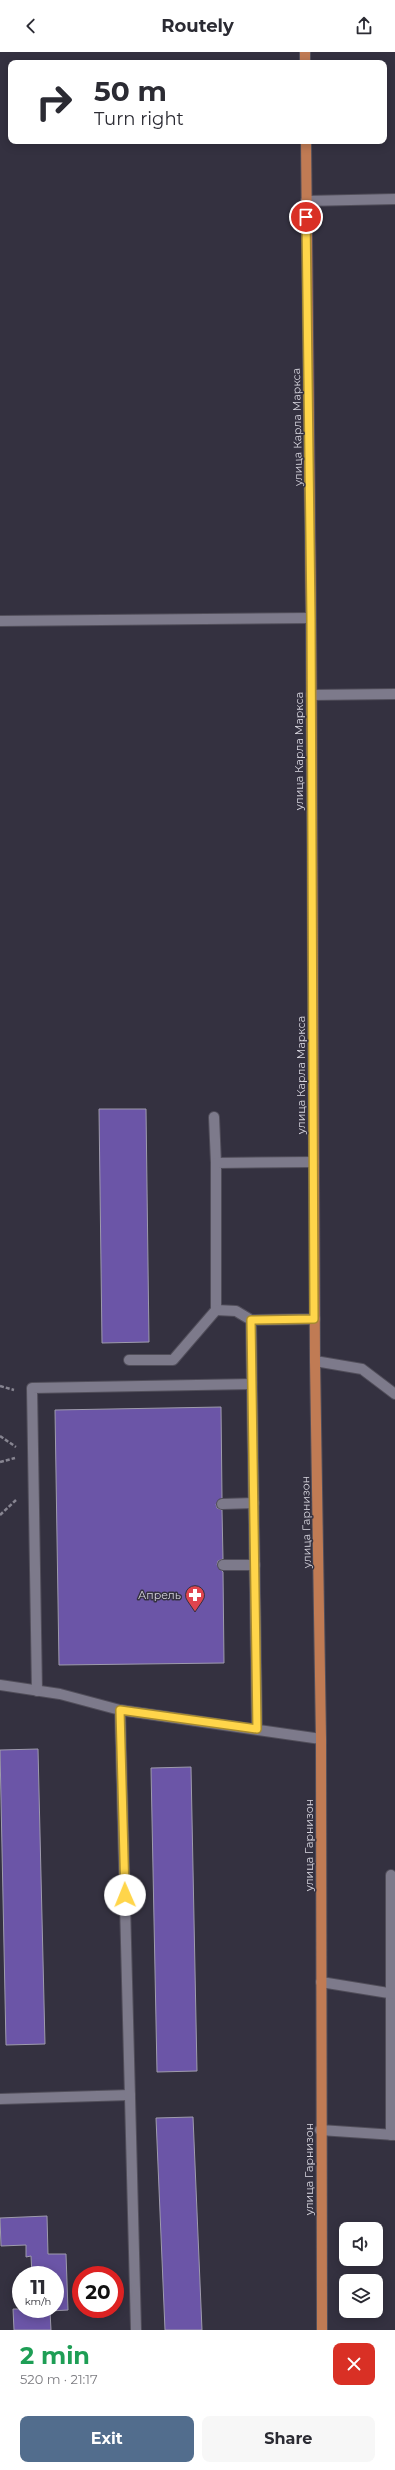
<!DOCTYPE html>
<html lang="en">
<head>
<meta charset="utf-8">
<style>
  body { margin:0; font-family:Montserrat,sans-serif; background:#f7f7f7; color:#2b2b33; height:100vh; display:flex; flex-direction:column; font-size:15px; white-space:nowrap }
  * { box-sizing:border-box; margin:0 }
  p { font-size:13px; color:#7c7c81 }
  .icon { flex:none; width:22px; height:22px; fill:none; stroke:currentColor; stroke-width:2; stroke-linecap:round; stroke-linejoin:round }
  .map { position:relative; height:2278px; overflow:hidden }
  .drawer { display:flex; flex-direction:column; background:#fff; flex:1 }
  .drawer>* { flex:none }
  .guide { position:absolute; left:8px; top:8px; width:379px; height:84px; border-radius:8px; box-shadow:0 2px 10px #0003; background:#fff; color:#2b2b33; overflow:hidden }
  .controls { position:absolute; left:339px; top:2170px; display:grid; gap:8px }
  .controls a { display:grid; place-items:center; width:44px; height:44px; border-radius:8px; background:#fff; box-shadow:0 2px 10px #0003; font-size:20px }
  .speed { position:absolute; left:12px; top:2214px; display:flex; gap:8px; font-size:20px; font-weight:700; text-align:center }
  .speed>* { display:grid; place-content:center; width:52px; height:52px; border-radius:50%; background:#fff; box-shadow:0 2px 10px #0003; line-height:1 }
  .speed small { font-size:10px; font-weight:400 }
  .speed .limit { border:6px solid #d22; background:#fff; color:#111 }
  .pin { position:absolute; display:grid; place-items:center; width:34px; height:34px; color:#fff; margin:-17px; border:2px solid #fff; border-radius:50%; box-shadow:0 1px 4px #0007 }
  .me { position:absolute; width:44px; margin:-22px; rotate:359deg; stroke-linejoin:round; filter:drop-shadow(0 0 3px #0008) }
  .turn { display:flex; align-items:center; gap:14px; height:84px; padding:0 20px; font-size:18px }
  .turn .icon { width:52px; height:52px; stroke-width:2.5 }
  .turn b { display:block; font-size:28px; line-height:34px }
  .round { display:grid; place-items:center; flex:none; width:42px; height:42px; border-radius:8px; background:#f7f7f7 }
  .overview { display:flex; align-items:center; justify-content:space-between; height:68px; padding:0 20px }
  h1 { font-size:24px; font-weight:700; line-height:30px; color:#1e9e55 }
  .cta { display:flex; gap:8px; margin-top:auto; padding:8px 20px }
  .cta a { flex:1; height:46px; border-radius:8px; background:#526d8d; color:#fff; font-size:16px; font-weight:700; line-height:46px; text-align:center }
  .cta a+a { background:#f7f7f7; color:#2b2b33 }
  header { display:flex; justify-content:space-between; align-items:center; height:52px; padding:0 20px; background:#fff; font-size:18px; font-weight:700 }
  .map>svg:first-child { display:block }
  .building { fill:#6b55a7; stroke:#9e9bac }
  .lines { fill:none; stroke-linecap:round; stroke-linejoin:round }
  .lane-casing { stroke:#514e5a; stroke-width:12 }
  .street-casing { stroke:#514e5a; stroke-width:12 }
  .primary-casing { stroke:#514e5a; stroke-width:12 }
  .path { stroke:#878591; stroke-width:2.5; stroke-dasharray:4 2; stroke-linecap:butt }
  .lane { stroke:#7d7a8b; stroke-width:10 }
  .street { stroke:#7d7a8b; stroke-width:10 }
  .primary { stroke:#c07b54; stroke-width:10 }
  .route-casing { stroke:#a68a30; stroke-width:10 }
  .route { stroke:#ffd54a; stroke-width:7 }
  .labels { text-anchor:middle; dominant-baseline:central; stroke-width:3; stroke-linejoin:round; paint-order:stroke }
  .street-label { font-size:11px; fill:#d8d6df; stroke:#343140 }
  .poi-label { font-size:11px; fill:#d8d6df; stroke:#343140; text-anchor:end }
</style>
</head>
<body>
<header><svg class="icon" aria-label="back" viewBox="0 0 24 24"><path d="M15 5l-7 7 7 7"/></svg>Routely<svg class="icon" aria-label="share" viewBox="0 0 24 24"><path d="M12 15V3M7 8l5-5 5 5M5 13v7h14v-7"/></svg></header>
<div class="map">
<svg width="395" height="2278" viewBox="0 0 395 2278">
  <rect width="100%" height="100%" fill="#343140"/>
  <!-- building -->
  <g class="building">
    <polygon points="99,1057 146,1057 149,1290 102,1291"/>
    <polygon points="221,1355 222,1446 216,1452 217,1456 222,1458 223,1507 218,1509 217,1513 223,1520 224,1611 59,1613 55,1358"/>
    <polygon points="38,1697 45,1992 6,1993 0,1698"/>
    <polygon points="191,1715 197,2019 157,2020 151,1716"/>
    <polygon points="193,2065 202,2278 165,2278 156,2066"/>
    <polygon points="47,2164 48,2202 66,2202 68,2258 50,2259 51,2278 14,2278 13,2257 55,2257 55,2223 32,2223 31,2204 26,2205 26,2193 1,2194 0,2166"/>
  </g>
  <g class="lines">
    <defs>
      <g id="lane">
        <polyline points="306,149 395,147"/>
        <polyline points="0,569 311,566"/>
        <polyline points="214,1065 216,1111"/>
        <polyline points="251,1268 236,1259 216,1258 216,1111 314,1110"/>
        <polyline points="129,1308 173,1308 216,1258"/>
        <polyline points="222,1452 254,1451"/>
        <polyline points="223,1513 255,1513"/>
        <polyline points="0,1633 60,1642 120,1658"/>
        <polyline points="37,1639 32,1336 252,1332"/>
        <polyline points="257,1677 251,1268 315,1267"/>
        <polyline points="391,1823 391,2083"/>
        <polyline points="321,1930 395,1942"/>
        <polyline points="0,2047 130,2043"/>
        <polyline points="320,2078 395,2083"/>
        <polyline points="136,2278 120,1658 321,1687"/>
      </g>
      <g id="street">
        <polyline points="311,643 395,642"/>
        <polyline points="315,1309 362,1317 395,1342"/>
      </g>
      <g id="primary">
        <polyline points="305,0 305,11"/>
        <polyline points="306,89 311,566 315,1309 321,1687 322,2278"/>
      </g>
    </defs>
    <!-- lane casing -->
    <use href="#lane" class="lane-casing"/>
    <!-- street casing -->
    <use href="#street" class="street-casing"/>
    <!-- primary casing -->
    <use href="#primary" class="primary-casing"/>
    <!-- path -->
    <g class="path">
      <polyline points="0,1334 14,1338"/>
      <polyline points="0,1384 16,1395"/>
      <polyline points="0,1410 15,1406"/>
      <polyline points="0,1463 16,1448"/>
    </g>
    <!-- lane -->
    <use href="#lane" class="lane"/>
    <!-- street -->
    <use href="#street" class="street"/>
    <!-- primary -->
    <use href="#primary" class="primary"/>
  </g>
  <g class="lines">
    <defs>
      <polyline id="route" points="125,1843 120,1658 257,1677 251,1268 314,1267 311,566 306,165"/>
    </defs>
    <!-- route casing -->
    <use href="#route" class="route-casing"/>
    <!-- route -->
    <use href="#route" class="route"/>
  </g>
  <!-- icons -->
  <defs>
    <symbol id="pharmacy-pin" viewBox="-11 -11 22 30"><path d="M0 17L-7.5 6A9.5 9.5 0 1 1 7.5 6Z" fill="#e0444e" stroke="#343140"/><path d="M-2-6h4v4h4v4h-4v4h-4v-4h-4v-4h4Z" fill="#fff"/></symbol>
  </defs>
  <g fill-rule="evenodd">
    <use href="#pharmacy-pin" x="184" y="1532" width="22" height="30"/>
  </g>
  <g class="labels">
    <!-- street labels -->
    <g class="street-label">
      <text transform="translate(297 375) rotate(-91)">улица Карла Маркса</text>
      <text transform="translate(299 699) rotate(-90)">улица Карла Маркса</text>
      <text transform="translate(301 1023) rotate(-90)">улица Карла Маркса</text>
      <text transform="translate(306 1470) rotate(-91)">улица Гарнизон</text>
      <text transform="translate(309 1793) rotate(-90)">улица Гарнизон</text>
      <text transform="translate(309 2117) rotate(-90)">улица Гарнизон</text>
    </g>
    <!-- poi labels -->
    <g class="poi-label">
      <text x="181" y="1543">Апрель</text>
    </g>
  </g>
</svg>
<div class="controls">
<a><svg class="icon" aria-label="sound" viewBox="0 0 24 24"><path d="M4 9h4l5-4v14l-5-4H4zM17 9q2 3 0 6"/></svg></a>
<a><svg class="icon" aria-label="layers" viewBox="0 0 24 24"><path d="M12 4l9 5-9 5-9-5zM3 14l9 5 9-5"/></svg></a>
</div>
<div class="speed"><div>11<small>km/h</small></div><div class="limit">20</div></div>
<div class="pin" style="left:306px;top:165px;background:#d93025"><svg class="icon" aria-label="arrive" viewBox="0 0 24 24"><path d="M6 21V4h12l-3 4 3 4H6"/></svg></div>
<svg class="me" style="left:125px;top:1843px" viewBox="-20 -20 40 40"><circle r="19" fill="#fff"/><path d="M0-13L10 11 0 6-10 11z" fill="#ffd54a"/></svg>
<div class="guide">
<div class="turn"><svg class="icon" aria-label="right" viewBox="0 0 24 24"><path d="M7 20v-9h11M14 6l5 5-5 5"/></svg><div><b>50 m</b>Turn right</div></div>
</div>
</div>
<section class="drawer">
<div class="overview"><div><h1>2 min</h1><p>520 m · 21:17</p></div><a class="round" style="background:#d93025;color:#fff"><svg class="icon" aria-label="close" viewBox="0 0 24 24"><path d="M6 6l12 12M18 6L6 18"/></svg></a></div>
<div class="cta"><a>Exit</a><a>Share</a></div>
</section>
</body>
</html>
